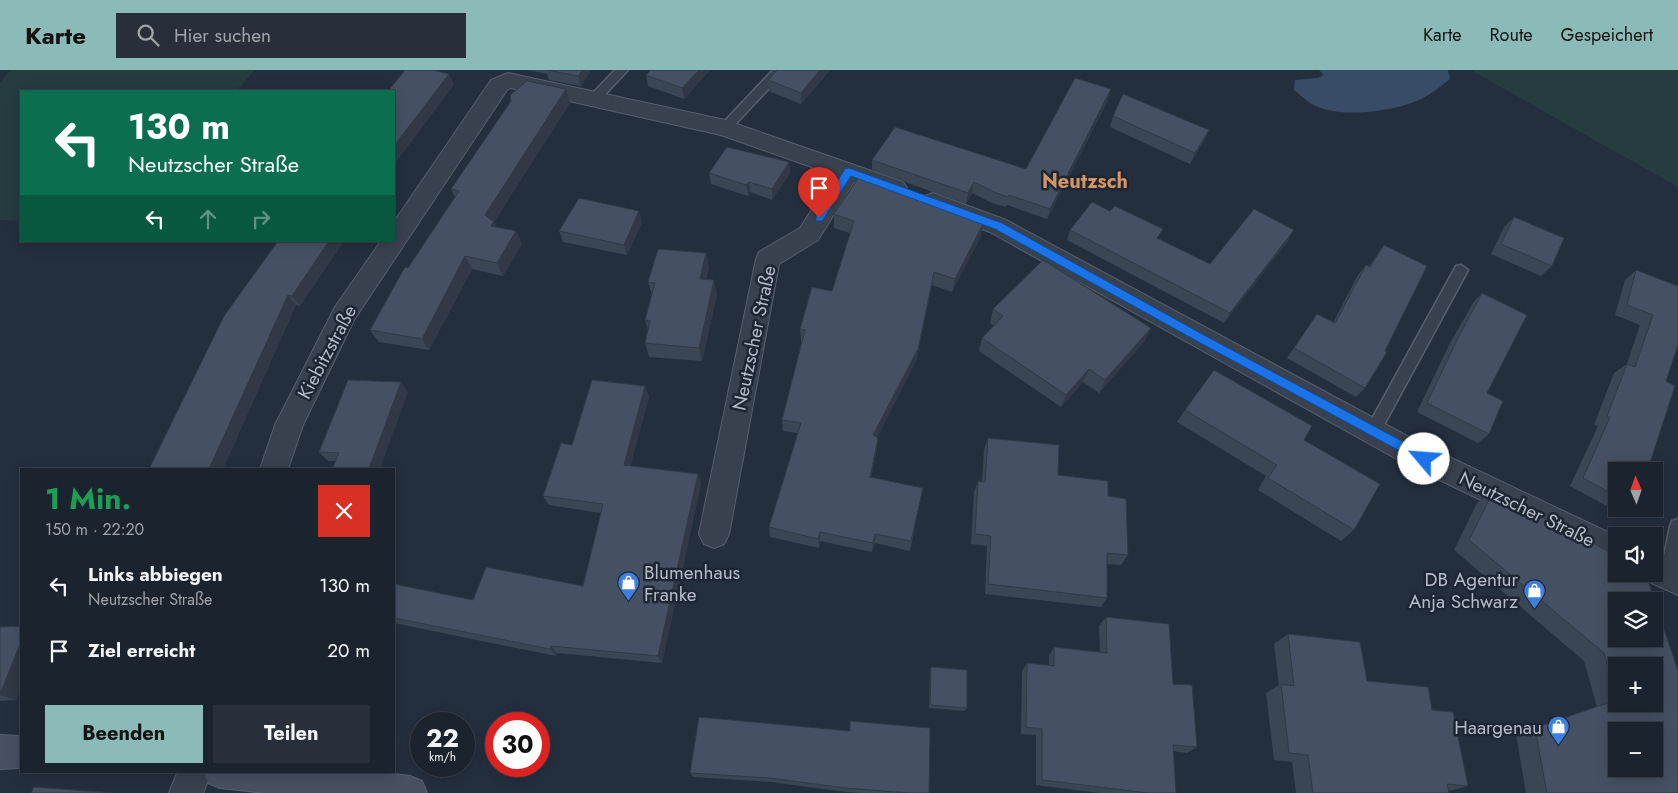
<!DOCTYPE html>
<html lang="de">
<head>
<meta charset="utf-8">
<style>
  body { margin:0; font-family:Jost,sans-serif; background:#282f3a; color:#f1f3f6; height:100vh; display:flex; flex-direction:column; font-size:19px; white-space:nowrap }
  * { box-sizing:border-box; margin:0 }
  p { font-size:16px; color:#a0a4aa }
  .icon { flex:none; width:28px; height:28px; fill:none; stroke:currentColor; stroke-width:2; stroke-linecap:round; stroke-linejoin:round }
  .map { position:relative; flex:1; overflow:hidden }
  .side { position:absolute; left:20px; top:398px; width:375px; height:305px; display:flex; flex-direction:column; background:#1b232e; border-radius:0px; box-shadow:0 2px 12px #0003,0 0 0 1px #39404a }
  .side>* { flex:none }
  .banner { position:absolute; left:20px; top:20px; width:375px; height:152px; border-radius:0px; box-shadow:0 2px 12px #0003,0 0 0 1px #39404a; background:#0b6e4f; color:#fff; overflow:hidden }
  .needle { width:32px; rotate:358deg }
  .controls { position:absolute; left:1608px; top:392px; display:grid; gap:10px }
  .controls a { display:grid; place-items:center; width:55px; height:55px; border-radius:0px; background:#1b232e; box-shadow:0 2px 12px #0003,0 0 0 1px #39404a; font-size:25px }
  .speed { position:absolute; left:410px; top:642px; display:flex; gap:10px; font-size:25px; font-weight:700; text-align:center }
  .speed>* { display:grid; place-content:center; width:65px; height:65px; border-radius:50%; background:#1b232e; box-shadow:0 2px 12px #0003,0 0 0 1px #39404a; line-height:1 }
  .speed small { font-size:12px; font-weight:400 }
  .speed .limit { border:8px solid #d22; background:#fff; color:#111 }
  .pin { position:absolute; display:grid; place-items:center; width:42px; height:42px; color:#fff; margin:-51px -21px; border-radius:50% 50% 50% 0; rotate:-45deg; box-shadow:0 0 5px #0007 }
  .pin .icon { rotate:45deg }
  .me { position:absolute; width:55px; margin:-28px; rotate:297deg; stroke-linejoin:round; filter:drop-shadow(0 0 4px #0008) }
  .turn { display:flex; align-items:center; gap:18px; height:105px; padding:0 25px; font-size:22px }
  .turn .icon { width:65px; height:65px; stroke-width:2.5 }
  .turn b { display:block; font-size:35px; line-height:42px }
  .lanes { display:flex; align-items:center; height:48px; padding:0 25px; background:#0003; justify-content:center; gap:25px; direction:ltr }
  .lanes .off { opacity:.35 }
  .round { display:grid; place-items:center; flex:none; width:52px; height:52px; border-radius:0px; background:#282f3a }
  .summary { display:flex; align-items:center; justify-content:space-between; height:85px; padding:0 25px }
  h1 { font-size:30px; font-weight:700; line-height:38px; color:#1e9e55 }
  .cta { display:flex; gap:10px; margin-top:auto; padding:10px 25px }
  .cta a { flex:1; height:58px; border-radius:0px; background:#8bbbb9; color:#111; font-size:20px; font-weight:700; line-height:58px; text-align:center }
  .cta a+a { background:#282f3a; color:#f1f3f6 }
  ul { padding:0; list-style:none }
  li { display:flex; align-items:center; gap:15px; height:65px; padding:0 25px }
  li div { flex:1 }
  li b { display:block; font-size:19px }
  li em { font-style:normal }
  header { display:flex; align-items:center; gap:30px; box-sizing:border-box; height:70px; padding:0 25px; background:#8bbbb9; color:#111 }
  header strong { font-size:24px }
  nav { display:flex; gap:28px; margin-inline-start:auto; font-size:18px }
  .search { width:350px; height:45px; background:#282f3a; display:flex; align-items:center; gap:12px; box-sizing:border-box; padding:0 18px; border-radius:0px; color:#a0a4aa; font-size:19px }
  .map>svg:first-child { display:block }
  .green { fill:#263c3f }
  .water { fill:#394c67 }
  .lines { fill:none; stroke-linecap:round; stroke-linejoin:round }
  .service-casing { stroke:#565f6c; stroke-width:3 }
  .minor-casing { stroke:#565f6c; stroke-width:2 }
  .secondary-casing { stroke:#565f6c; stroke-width:2 }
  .service { fill:#38414e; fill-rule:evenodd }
  .minor { fill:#38414e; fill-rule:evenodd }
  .secondary { fill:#465061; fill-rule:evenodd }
  .wall { fill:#3b4654; fill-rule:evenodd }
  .shaded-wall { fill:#303945 }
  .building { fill:#455162; stroke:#303945; fill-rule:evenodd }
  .route { fill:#1a73e8; stroke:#114b97 }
  .labels { text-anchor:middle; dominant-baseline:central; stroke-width:5; stroke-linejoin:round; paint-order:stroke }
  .street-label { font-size:19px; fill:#b4bcc9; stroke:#1d2633 }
  .poi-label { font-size:19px; fill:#b4bcc9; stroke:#1d2633; text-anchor:end }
  .neighbourhood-label { font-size:20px; font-weight:bold; fill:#d59563; stroke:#1d2633 }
</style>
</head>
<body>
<header>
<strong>Karte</strong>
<div class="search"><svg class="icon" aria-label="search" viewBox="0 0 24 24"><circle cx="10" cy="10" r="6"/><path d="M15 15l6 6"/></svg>Hier suchen</div>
<nav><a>Karte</a><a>Route</a><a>Gespeichert</a></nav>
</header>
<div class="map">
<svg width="1678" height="723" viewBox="0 0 1678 723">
  <rect width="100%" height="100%" fill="#242f3e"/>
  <!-- green -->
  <g class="green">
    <polygon points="10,0 255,0 236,21 21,21 21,151 0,150 0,13"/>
    <polygon points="1474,0 1678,0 1678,117 1474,2"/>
  </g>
  <!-- water -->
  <path class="water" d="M1319,0H1448L1450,9C1442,15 1434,22 1425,27C1400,41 1342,49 1316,36C1308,33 1301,25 1294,20L1295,10L1318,8L1324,5Z"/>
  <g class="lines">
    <defs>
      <g id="service">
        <polygon points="615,0 628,0 598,32 590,32 590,26"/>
        <polygon points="773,0 786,0 729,61 721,61 719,58 721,55"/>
        <polygon points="1461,195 1468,200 1378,366 1373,367 1368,366 1366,361 1368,356 1456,196"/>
        <polygon points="1678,449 1678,497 1674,511 1668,514 1662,511 1660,506 1670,456 1672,451"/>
      </g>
      <g id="minor">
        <polygon points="508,3 725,50 903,112 907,118 903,124 895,127 854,112 818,170 779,194 729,464 724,474 714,478 704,474 699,464 756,189 759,182 800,158 834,105 721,65 511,18 507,20 354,250 303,355 288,399 260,399 275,355 335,237 381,171 394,171 394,152 491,10"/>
        <polygon points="933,123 1006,150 1422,374 1616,466 1616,495 1402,392 990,162 925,138 921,132 925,126"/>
        <polygon points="1654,485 1678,496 1678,525 1643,509 1641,504 1654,504"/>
        <polygon points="178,701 212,701 203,723 169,723"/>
      </g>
      <g id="secondary">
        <polygon points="0,665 21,666 21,698 0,699"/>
        <polygon points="203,701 368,701 410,706 422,711 427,723 265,723 220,718 208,713"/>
      </g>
    </defs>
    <!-- service casing -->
    <use href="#service" class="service-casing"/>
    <!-- minor casing -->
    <use href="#minor" class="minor-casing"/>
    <!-- secondary casing -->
    <use href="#secondary" class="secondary-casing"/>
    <!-- service -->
    <use href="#service" class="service"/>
    <!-- minor -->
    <use href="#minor" class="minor"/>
    <!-- secondary -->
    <use href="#secondary" class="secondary"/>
  </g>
  <!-- wall -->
  <g class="wall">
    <polygon points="528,0 591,0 581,16 549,10 547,4"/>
    <polygon points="651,0 710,0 684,29 648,16 646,5"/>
    <polygon points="777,0 830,0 801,34 769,21 768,10"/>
    <polygon points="1108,30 1047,149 1007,135 1006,137 992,133 972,123 966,134 872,100 872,90 1026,99"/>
    <polygon points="570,33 494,152 496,157 516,161 522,174 503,206 472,199 429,280 379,272 370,260 408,198 455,127 451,119"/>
    <polygon points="1113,46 1209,60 1204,71 1190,94 1110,57"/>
    <polygon points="789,92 790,103 772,130 750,122 748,126 711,114 709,103"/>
    <polygon points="639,141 642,152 627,185 563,172 559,161"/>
    <polygon points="834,144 983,154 980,168 952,222 932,215 916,291 877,367 877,379 871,407 923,418 910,481 875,473 872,482 820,471 819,478 770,467 769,457 798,363 783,361 782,350 802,271 801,271 800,259 832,221 850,163 834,158"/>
    <polygon points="1514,147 1552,196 1541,206 1491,184 1504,157"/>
    <polygon points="1070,160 1159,169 1210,194 1288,171 1224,253 1067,170"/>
    <polygon points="278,171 342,174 300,236 296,235 223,399 149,399"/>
    <polygon points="1384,175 1365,318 1356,327 1287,288 1317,244 1333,253 1358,205 1366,195 1369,196"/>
    <polygon points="706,183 709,198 706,209 717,224 702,291 649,287 645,273 648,260 645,250 652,225 648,212"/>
    <polygon points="1636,200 1678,216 1616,401 1616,439 1641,439 1627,447 1570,416 1598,356 1594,355 1614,303 1627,294 1640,255 1615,245 1625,210"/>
    <polygon points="1482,223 1489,364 1478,373 1417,342 1449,275 1473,233"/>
    <polygon points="993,239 1151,258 1144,272 1099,323 1083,312 1061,337 979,281 982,268 994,256 990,253"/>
    <polygon points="645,316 649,327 630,396 698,404 701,414 662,593 557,583 556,586 394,553 394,514 473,530 583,516 601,443 549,435 543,426 572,375"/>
    <polygon points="408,322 335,391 328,391 319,382"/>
    <polygon points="1185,340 1304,370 1354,460 1341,471 1258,420 1266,406 1177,352"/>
    <polygon points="988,368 1058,405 1108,426 1128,485 1121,495 1107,494 1107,528 1101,537 985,524 987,476 971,474 974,422 978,411 982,411 984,380"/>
    <path d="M1493,422L1678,601V723H1526L1516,664L1597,637L1584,591L1454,480L1477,433ZM1616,596L1654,634H1616Z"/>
    <polygon points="1106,547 1173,614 1197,677 1187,683 1173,681 1176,723 1100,723 1036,715 1036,665 1021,664 1022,601 1027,593 1049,595 1049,585 1054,577 1100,582 1099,556"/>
    <polygon points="21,556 21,616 16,630 0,631 0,557"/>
    <polygon points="1288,564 1367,611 1432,640 1468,716 1449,721 1449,723 1296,723 1292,692 1274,690 1266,623 1279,615 1274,574"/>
    <polygon points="931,597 967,638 965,641 929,638 930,600"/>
    <polygon points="699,647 929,723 862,723 846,722 771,712 693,707 690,703"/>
  </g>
  <!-- shaded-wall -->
  <g class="shaded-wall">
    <polygon points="582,0 591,0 581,16 578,6"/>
    <polygon points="699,0 710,0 684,29 682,18"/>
    <polygon points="820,0 830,0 801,34 801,23"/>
    <polygon points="449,4 454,15 394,95 394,76"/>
    <polygon points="566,19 570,33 494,152 500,165 497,169 485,145"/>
    <polygon points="1111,19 1108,30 1047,149 1050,139"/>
    <polygon points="1209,60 1204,71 1190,94 1195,83"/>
    <polygon points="789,92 790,103 772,130 772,119"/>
    <polygon points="749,112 750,122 748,126 746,115"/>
    <polygon points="974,112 972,123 966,134 968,123"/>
    <polygon points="639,141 642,152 627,185 624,175"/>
    <polygon points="983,154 980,168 952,222 955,209"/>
    <polygon points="1294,160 1288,171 1224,253 1230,243"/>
    <polygon points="516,161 522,174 503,206 497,193"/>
    <polygon points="329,171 340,171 342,174 300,236 292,226"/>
    <polygon points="706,183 709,198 703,223 700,209"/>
    <polygon points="465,186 472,199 429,280 422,269"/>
    <polygon points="934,202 932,215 916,291 873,376 873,365"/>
    <polygon points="714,210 717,224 702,291 699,278"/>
    <polygon points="288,225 296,235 223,399 209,399"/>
    <polygon points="1151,258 1144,272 1099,323 1105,310"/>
    <polygon points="1089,299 1083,312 1061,337 1066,325"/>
    <polygon points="401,312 408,322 380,399 369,399"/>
    <polygon points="645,316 649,327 628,405 624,395"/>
    <polygon points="878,368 877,379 869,417 870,407"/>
    <polygon points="698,404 701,414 662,593 658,586"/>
    <polygon points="820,462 820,471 819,478 818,469"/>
    <polygon points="875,464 875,473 872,482 873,473"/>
    <polygon points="21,572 21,616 16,630 0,625"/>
    <polygon points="551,576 557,583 556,586 550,579"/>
  </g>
  <!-- building -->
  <g class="building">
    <polygon points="405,0 433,0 449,4 394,76 394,21 388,21"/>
    <polygon points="548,0 582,0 578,6"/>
    <polygon points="651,0 699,0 682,18 646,5"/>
    <polygon points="777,0 820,0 801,23 768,10"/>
    <polygon points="1075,8 1111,19 1050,139 1009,125 1008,127 994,122 974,112 968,123 872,90 895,57 1026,99"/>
    <polygon points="527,11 566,19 485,145 494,152 491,156 516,161 497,193 465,186 422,269 370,260 405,197 408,198 459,121 451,119 511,31 510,25"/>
    <polygon points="1123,24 1209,60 1195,83 1113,46"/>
    <polygon points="727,77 789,92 772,119 749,112 746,115 709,103"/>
    <polygon points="861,104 958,138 983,154 955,209 934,202 918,279 873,365 878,368 870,407 923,418 911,471 875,464 873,473 820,462 818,469 769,457 801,353 782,350 805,260 800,259 812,217 832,221 854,151 834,144"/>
    <polygon points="579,128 639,141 624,175 559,161"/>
    <polygon points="1092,132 1110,141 1115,136 1163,159 1157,168 1210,194 1254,139 1294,160 1230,243 1070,160"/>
    <polygon points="1514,147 1564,168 1552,196 1501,174"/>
    <polygon points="278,171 329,171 292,226 288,225 209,399 149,399 224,246"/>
    <polygon points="1384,175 1427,196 1385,281 1387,282 1365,318 1294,278 1317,244 1335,253 1366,195 1370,197"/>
    <polygon points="658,179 706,183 700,209 714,210 699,278 645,273 650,251 645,250 655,213 648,212"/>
    <polygon points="1043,190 1151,258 1105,310 1089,299 1066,325 982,268 1003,246 993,239"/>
    <polygon points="1636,200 1678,216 1678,275 1666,311 1675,316 1648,399 1652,401 1616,401 1616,426 1583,408 1610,347 1607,346 1627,294 1635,297 1653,245 1627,235"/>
    <polygon points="1482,223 1527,245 1487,323 1503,331 1489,364 1427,333 1459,266"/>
    <polygon points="1214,300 1312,356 1304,370 1380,414 1354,460 1268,408 1277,395 1185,340"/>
    <polygon points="348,310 401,312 369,399 332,399 339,383 319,382"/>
    <polygon points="592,310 645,316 624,395 698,404 658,586 551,576 550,579 394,548 394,514 473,530 486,497 583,516 603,434 543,426 561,373 572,375"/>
    <polygon points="988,368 1059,375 1058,405 1108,411 1108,426 1126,429 1128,485 1107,483 1107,528 988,514 991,466 975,464 978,411 985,412"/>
    <path d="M1493,422L1616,485V504H1646L1678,601V723H1547L1535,658L1616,630V634H1654V596H1616V625L1604,583L1469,470ZM1616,531H1654V569H1616ZM1616,661H1654V699H1616Z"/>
    <polygon points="1106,547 1169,554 1173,614 1192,615 1197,677 1173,675 1176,723 1148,723 1042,710 1042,659 1026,657 1027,593 1054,596 1054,577 1107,583"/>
    <polygon points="21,556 21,572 0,624 0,557"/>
    <polygon points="1288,564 1360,572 1367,611 1428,617 1432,640 1453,642 1468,716 1447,714 1449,723 1313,723 1308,685 1289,683 1281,614 1294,616"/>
    <polygon points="931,597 967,600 967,638 930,635"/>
    <polygon points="699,647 850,661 850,651 930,658 929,723 909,723 846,718 770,708 690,703"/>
    <polygon points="34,717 113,723 31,723"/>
  </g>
  <!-- route -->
  <polygon class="route" points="849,98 1002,153 1202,264 1428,385 1428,392 1420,392 1195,270 995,159 851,106 822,151 816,151 816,145 845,99"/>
  <!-- icons -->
  <defs>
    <symbol id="shop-pin" viewBox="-11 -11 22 30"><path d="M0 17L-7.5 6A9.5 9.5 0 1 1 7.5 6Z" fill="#3f7fe0" stroke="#1d2633"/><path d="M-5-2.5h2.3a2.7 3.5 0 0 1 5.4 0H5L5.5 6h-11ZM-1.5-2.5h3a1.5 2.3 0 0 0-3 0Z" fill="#fff"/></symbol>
  </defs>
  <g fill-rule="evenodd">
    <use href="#shop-pin" x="616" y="500" width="25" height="34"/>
    <use href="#shop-pin" x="1522" y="508" width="25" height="34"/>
    <use href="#shop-pin" x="1546" y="644" width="25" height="34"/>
  </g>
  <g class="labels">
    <!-- street labels -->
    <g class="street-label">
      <text transform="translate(754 268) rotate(-78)">Neutzscher Straße</text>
      <text transform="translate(327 282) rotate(-62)">Kiebitzstraße</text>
      <text transform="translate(1527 439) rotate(26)">Neutzscher Straße</text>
    </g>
    <!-- poi labels -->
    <g class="poi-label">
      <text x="644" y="502" text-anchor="start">Blumenhaus<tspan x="644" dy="22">Franke</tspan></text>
      <text x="1518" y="509">DB Agentur<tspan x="1518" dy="22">Anja Schwarz</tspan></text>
      <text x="1542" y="657">Haargenau</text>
    </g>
    <!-- neighbourhood labels -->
    <g class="neighbourhood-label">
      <text x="1085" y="111">Neutzsch</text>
    </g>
  </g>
</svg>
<div class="controls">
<a><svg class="needle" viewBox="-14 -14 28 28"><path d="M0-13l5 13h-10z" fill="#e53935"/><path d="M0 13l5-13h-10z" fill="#a0a4aa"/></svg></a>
<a><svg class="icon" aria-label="sound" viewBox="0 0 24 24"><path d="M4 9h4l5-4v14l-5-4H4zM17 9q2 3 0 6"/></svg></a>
<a><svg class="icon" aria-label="layers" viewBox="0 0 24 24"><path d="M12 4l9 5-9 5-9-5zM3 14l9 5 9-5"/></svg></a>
<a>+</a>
<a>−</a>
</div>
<div class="speed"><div>22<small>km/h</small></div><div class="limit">30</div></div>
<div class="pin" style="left:819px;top:148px;background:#d93025"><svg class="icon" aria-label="arrive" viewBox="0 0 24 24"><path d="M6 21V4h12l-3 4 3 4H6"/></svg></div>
<svg class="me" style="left:1424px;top:389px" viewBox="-20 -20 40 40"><circle r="19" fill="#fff"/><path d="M0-13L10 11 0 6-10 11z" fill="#1a73e8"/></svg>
<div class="banner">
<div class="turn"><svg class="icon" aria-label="left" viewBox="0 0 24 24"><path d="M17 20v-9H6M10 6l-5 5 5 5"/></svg><div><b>130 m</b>Neutzscher Straße</div></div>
<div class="lanes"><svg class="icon" aria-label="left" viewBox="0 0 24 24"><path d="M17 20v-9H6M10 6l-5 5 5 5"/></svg><svg class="icon off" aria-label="ahead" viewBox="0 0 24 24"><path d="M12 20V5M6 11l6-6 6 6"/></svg><svg class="icon off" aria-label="right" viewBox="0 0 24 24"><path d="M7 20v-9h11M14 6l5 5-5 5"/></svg></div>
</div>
<section class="side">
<div class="summary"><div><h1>1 Min.</h1><p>150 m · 22:20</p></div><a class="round" style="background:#d93025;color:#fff"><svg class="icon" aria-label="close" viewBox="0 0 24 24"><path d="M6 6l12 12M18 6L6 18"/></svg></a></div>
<ul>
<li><svg class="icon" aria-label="left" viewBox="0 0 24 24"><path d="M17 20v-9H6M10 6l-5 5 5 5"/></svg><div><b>Links abbiegen</b><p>Neutzscher Straße</p></div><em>130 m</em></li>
<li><svg class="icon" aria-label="arrive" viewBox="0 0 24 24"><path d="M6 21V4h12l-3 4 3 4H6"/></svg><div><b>Ziel erreicht</b></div><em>20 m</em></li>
</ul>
<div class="cta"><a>Beenden</a><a>Teilen</a></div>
</section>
</div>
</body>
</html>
